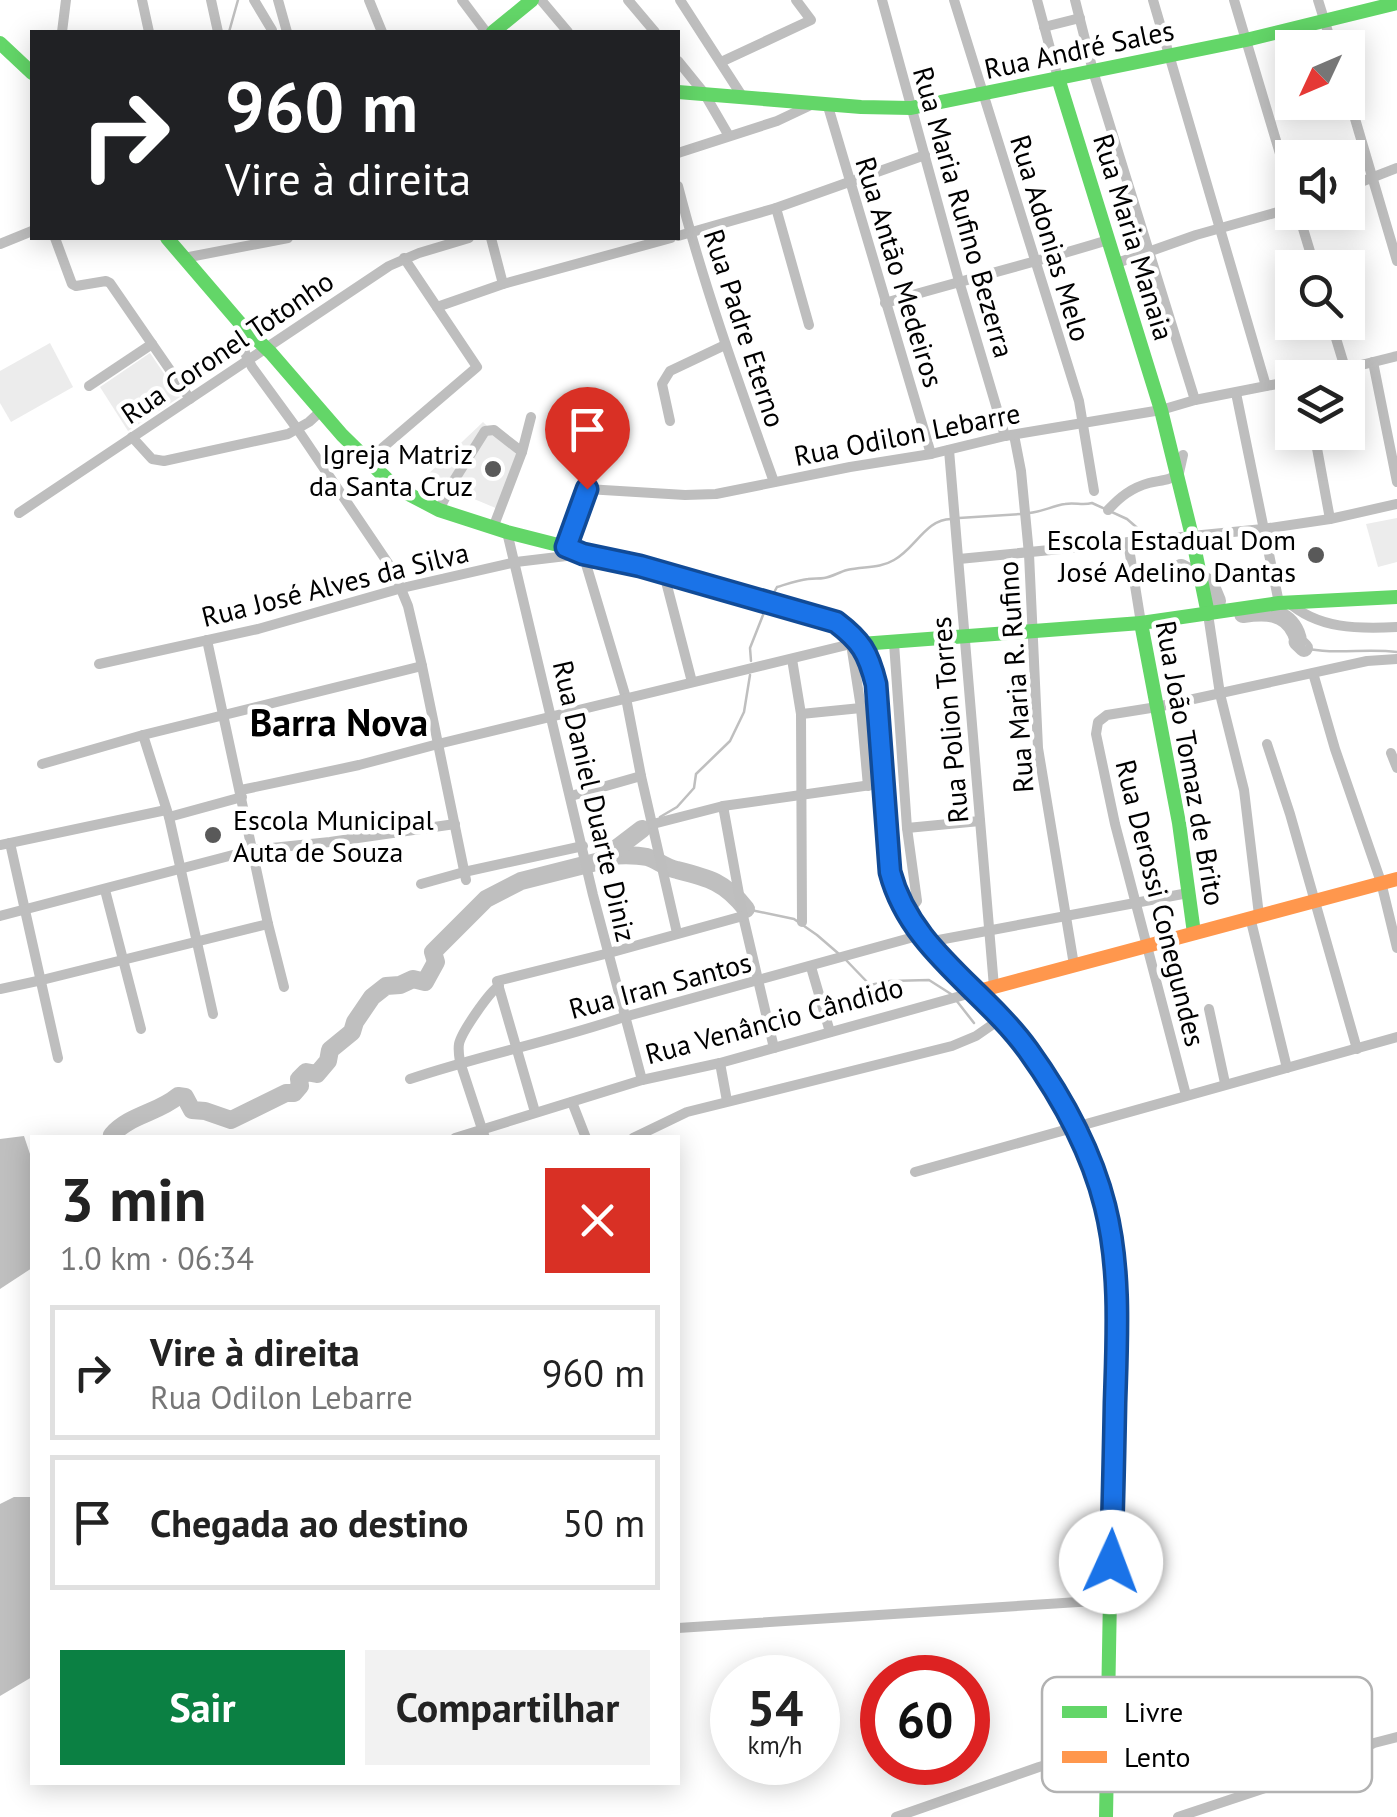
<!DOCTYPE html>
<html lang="pt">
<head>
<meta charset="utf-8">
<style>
  body { margin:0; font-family:"PT Sans",sans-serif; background:#f2f2f2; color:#222; height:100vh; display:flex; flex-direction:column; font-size:38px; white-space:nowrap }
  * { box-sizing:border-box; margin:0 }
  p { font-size:32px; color:#767676 }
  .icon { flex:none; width:55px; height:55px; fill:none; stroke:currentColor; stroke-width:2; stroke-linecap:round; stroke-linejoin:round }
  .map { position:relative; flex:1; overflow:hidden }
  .sheet { position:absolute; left:30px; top:1135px; width:650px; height:650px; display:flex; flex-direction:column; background:#fff; border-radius:0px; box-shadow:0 5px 25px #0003 }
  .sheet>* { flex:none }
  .guide { position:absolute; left:30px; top:30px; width:650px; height:210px; border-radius:0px; box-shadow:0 5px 25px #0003; background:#202124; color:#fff; overflow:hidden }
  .needle { width:65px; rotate:226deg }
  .fabs { position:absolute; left:1275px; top:30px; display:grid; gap:20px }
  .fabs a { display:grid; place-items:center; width:90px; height:90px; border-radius:0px; background:#fff; box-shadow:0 5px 25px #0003; font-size:50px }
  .speed { position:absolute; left:710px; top:1655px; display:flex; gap:20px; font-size:50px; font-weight:700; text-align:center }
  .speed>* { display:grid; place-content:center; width:130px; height:130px; border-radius:50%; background:#fff; box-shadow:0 5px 25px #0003; line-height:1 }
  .speed small { font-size:25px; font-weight:400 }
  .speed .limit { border:15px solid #d22; background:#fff; color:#111 }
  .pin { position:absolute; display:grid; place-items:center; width:85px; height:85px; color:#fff; margin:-102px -42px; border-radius:50% 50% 50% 0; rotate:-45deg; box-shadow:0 0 10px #0007 }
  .pin .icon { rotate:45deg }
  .me { position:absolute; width:110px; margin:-55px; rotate:2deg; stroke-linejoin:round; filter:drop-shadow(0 0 8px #0008) }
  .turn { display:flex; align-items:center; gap:35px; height:210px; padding:0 30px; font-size:45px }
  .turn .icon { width:130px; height:130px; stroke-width:2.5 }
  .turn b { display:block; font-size:70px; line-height:85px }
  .round { display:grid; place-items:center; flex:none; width:105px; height:105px; border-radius:0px; background:#f2f2f2 }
  .summary { display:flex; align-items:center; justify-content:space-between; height:170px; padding:0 30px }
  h1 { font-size:60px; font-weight:800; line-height:75px }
  .action { display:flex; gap:20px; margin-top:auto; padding:20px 30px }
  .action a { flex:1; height:115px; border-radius:0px; background:#0b8043; color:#fff; font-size:40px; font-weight:800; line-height:115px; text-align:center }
  .action a+a { background:#f2f2f2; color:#222 }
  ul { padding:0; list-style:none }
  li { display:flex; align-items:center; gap:30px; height:135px; margin:0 20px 15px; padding:0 10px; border:5px solid #e0e0e0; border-radius:0px }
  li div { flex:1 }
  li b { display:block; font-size:38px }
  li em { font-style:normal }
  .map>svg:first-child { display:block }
  .green { fill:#ececec }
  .water { fill:#bfbfbf }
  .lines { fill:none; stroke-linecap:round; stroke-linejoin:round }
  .stream { stroke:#bfbfbf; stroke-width:2.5 }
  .canal { stroke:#bfbfbf; stroke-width:10 }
  .river { stroke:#bfbfbf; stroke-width:18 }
  .street { stroke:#bebebe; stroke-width:10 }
  .fast { stroke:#63d668; stroke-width:14 }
  .slow { stroke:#ff974d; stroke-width:14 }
  .route-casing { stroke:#114b97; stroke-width:25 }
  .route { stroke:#1a73e8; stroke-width:18 }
  .poi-dot { fill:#595959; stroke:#fff; stroke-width:4 }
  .labels { text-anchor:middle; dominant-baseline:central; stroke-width:9; stroke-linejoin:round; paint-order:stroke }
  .street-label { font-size:28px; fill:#000; stroke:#fff }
  .poi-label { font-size:28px; fill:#000; stroke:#fff; text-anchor:end }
  .district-label { font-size:38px; font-weight:bold; fill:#000; stroke:#fff }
  .key { fill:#fff; stroke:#b2b2b2; stroke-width:2.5 }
  .key-label { font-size:28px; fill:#000 }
</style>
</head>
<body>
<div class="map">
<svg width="1397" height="1817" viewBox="0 0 1397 1817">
  <rect width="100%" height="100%" fill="#fff"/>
  <!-- green -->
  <g class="green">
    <polygon points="50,343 73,387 11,422 0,403 0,371"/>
    <polygon points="150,353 180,397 128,431 100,387"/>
    <polygon points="483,422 519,457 498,509 424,478"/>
    <polygon points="1397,518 1397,562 1378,567 1366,524"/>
  </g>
  <!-- water -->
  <g class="water">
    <polygon points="24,1136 32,1160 32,1268 0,1289 0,1139"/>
    <polygon points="14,1497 30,1497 32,1499 32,1677 0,1696 0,1504"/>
  </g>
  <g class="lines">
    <!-- stream -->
    <g class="stream">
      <polyline points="229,32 238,0"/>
      <path d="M1029,513C1042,512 1052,506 1065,504C1076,502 1082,506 1092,503L1127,519L1142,532L1155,536"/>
      <polyline points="959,518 1021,514"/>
      <path d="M771,598L777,587C787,584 798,580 808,579C814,578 819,579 824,578C832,577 839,572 847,570C864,566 879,569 894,560C915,549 926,519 951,519"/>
      <path d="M1304,648C1334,655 1366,648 1397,652"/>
      <polyline points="751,661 750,648 765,610"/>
      <polyline points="660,817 677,807 694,788 696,774 730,741 744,712 750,675"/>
      <polyline points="746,909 794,919 817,935 839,954"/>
      <polyline points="845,959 870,985 890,981 929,980 951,994"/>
      <polyline points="956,1000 974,1023"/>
    </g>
    <!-- canal -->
    <path class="canal" d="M1108,510C1120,497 1131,488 1149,483C1160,480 1170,481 1179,473L1183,455"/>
    <!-- river -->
    <g class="river">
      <polyline points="1181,568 1210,584 1217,601"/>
      <path d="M1243,614C1264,611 1286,610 1296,633C1302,648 1292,636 1304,648"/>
      <path d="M606,856C619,855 634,854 647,857C657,860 666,868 677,870C709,878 725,882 746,909"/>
      <path d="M114,1138L112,1135C129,1115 158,1113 178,1096L185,1097L192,1110L205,1111L231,1120L286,1093H294L300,1086L299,1079L306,1072L317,1074L328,1061L330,1050L352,1032L355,1022L372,997L386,986L400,985L413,979L425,982L436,962L433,952L486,899L521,881L600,861L642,829"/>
    </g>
    <!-- street -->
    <g class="street">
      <polyline points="142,0 149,32"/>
      <polyline points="211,0 218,32"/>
      <polyline points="254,0 272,30"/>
      <polyline points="278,0 287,32"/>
      <polyline points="369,0 382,32"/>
      <polyline points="462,0 486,32"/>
      <polyline points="541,0 568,32"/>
      <polyline points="628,0 655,32"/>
      <polyline points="680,0 742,96"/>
      <polyline points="882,0 959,281 1005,436"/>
      <polyline points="954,0 1079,401 1094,491"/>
      <polyline points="1037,0 1058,78"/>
      <polyline points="1075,0 1093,71 1195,400"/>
      <polyline points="1153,0 1266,386"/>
      <polyline points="1234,0 1292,194"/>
      <polyline points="1318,0 1333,48"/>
      <polyline points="1044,27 1080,18"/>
      <polyline points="62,32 66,0"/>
      <polyline points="678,61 704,93 729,136"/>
      <polyline points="721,62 811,20 796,0"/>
      <polyline points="1348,95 1397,261"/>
      <polyline points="827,103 931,454"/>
      <polyline points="678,153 777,121 813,104"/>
      <path d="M678,186C704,287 739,384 774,482"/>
      <polyline points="1348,187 1397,168"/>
      <polyline points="776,208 809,325"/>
      <polyline points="1298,212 1315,268"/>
      <polyline points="678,236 776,208 925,155"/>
      <polyline points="55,238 72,284 76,286 106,281 110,283 190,399"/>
      <polyline points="491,238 503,284"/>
      <polyline points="0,244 32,231"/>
      <polyline points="184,258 288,238"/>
      <polyline points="1117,263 1196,235 1292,208"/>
      <path d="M885,303C959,281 1034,263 1108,240"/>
      <polyline points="437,307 503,284 671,238"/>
      <polyline points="239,322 245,353 252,367 298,430 394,572 408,606 422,666 466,880"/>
      <polyline points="1331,322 1345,368"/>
      <polyline points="1373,362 1397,482"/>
      <polyline points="1309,378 1397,356"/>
      <polyline points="89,386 152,344"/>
      <polyline points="1236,393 1279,603"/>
      <polyline points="670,421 662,384 670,371 725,345"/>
      <polyline points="1314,432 1330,519"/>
      <polyline points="1014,435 1021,471 1029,554 1038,748 1074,965"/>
      <polyline points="132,437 152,459 164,461 288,434 309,422 321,411"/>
      <polyline points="949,450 994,987"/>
      <polyline points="367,461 477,367 404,258"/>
      <polyline points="587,489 598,448"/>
      <polyline points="439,510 453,482 485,431 494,430 522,452"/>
      <polyline points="19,513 389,266 419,253 469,238"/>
      <polyline points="493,528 522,452 531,417"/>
      <polyline points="507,532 593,895 642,1080"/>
      <polyline points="1128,542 1141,623"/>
      <polyline points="566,547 587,489 685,495 716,494 850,467 931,454 1005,436 1161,410 1195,400 1292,381"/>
      <polyline points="959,559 1263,529 1330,519 1397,504"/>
      <polyline points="664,574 692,682"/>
      <path d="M1288,602C1318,629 1358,629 1397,627"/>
      <polyline points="1208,614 1220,694 1244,790 1259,915"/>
      <polyline points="207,640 268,924 284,987"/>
      <polyline points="894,643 907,828 917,901 906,914"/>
      <polyline points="851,644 861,708 868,786"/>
      <polyline points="792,659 801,714 802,922"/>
      <polyline points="99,664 258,629 402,588 516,562 583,554 626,698 641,776 677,933"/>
      <polyline points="1313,673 1335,749 1381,882 1397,948"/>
      <polyline points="801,714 861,708"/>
      <polyline points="143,735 169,817 213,1014"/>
      <polyline points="1267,744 1290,814 1357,1049"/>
      <polyline points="1391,753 1397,768"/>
      <polyline points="42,764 143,735 422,666"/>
      <polyline points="241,790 359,765 438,744 851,644 861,644"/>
      <polyline points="571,796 641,776"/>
      <polyline points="723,806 743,916 774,1048"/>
      <polyline points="169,817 242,797"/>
      <polyline points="653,824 723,806 885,783"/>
      <polyline points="907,828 980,821"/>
      <polyline points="10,843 58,1058"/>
      <polyline points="0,845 166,810"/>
      <polyline points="421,884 464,872 583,846"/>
      <polyline points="105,890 141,1029"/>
      <polyline points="0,916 252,850 330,842 455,824"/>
      <polyline points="1250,917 1287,1068"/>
      <polyline points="928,942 1188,893"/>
      <polyline points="811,967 830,1032"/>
      <polyline points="0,989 42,980 268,924"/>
      <polyline points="1209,1009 1225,1083"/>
      <polyline points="720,1063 727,1101"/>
      <path d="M410,1079C481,1055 554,1041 624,1017L921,935"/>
      <polyline points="1186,1095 1115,824 1096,734 1098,722 1107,715 1157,707 1367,661 1397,659"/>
      <polyline points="572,1102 586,1138"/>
      <polyline points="535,1112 497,981 609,953 743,916"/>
      <polyline points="455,1138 642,1080 720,1063 975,992"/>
      <path d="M485,1138L460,1062C459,1056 458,1050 459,1044C461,1033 489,992 499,986"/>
      <polyline points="633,1138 687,1112 952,1046 976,1036 1002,1018"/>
      <polyline points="915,1172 1397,1037"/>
      <polyline points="678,1628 1110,1600"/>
      <polyline points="896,1817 1039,1767 1106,1747"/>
      <polyline points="1178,1817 1316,1771 1374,1743 1397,1737"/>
    </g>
    <!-- fast -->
    <g class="fast">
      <polyline points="493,32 532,0"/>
      <polyline points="0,43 32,73"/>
      <polyline points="1058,78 1161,410 1192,536 1208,614"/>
      <polyline points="678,92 861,107 911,108 1246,40 1397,3"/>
      <path d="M167,238L239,322L271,353L342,435L395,487L439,510L507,532L566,547L583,554L640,566L835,622C857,639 869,657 877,683L890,872C914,942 956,967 1003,1019C1021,1039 1035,1060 1050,1082"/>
      <polyline points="1141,623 1179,823 1194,933"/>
      <polyline points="861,644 1141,623 1279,603 1397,597"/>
      <polyline points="1106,1817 1111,1541"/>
    </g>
    <!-- slow -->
    <g class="slow">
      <polyline points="975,992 1397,879"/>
      <polyline points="1050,1082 1090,1159 1106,1207 1111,1233 1116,1314 1111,1541"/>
    </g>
  </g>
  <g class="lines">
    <defs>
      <path id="route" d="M587,489L566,547L583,554L640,566L836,622C861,641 868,652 876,684L890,872C910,949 983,988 1028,1050C1061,1096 1091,1150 1105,1206C1121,1269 1117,1338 1115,1403C1114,1456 1113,1509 1111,1562"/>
    </defs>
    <!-- route casing -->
    <use href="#route" class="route-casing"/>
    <!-- route -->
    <use href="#route" class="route"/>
  </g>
  <!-- markers -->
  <g class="poi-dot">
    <circle cx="493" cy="469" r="10"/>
    <circle cx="1316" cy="555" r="10"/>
    <circle cx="213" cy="835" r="10"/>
  </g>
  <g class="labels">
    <!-- street labels -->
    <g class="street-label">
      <text transform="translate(1079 49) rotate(-12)">Rua André Sales</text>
      <text transform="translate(964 212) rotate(74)">Rua Maria Rufino Bezerra</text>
      <text transform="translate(1134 237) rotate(73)">Rua Maria Manaia</text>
      <text transform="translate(1051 238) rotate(73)">Rua Adonias Melo</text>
      <text transform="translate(900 272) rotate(73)">Rua Antão Medeiros</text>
      <text transform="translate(745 328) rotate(72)">Rua Padre Eterno</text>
      <text transform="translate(227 347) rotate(-34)">Rua Coronel Totonho</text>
      <text transform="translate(907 434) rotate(-11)">Rua Odilon Lebarre</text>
      <text transform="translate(335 584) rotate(-14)">Rua José Alves da Silva</text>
      <text transform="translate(1015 677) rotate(-94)">Rua Maria R. Rufino</text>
      <text transform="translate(949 720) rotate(-95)">Rua Polion Torres</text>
      <text transform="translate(1191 763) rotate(80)">Rua João Tomaz de Brito</text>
      <text transform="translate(595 801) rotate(77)">Rua Daniel Duarte Diniz</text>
      <text transform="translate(1161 903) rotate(76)">Rua Derossi Conegundes</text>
      <text transform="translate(660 985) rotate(-15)">Rua Iran Santos</text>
      <text transform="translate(774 1020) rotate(-15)">Rua Venâncio Cândido</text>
    </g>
    <!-- poi labels -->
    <g class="poi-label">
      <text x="473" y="453">Igreja Matriz<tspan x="473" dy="32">da Santa Cruz</tspan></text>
      <text x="1296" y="539">Escola Estadual Dom<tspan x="1296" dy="32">José Adelino Dantas</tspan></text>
      <text x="233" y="819" text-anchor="start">Escola Municipal<tspan x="233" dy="32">Auta de Souza</tspan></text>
    </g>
    <!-- district labels -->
    <g class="district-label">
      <text x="339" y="721">Barra Nova</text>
    </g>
  </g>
  <!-- legend -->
  <rect x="1042" y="1677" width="330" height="115" rx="15" class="key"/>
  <rect x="1062" y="1706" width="45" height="12" fill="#63d668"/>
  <rect x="1062" y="1751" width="45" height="12" fill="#ff974d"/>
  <g class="key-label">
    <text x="1124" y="1722">Livre</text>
    <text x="1124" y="1767">Lento</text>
  </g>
</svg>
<div class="fabs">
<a><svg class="needle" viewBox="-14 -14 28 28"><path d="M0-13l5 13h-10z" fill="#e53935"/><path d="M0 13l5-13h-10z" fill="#767676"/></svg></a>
<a><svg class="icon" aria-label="sound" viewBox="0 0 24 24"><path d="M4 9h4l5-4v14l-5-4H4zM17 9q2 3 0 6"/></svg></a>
<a><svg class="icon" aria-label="search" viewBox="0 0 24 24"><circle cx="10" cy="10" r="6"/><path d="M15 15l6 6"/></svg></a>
<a><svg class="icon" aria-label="layers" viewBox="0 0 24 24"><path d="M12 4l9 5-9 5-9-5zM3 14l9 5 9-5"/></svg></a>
</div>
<div class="speed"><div>54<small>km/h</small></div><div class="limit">60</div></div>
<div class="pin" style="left:587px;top:489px;background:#d93025"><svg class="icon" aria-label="arrive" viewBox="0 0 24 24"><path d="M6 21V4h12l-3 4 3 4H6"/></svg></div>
<svg class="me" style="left:1111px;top:1562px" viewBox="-20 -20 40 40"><circle r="19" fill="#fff"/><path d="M0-13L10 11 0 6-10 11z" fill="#1a73e8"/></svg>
<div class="guide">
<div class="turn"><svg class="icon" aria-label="right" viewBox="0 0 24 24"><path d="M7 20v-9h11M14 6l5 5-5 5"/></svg><div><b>960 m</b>Vire à direita</div></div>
</div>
<section class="sheet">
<div class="summary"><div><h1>3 min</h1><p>1.0 km · 06:34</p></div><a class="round" style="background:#d93025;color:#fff"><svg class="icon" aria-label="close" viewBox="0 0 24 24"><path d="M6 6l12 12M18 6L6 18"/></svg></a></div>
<ul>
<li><svg class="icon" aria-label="right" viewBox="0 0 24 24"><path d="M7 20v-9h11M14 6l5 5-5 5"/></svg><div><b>Vire à direita</b><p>Rua Odilon Lebarre</p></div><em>960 m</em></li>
<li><svg class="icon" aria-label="arrive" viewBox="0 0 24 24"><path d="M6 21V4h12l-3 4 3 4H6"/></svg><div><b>Chegada ao destino</b></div><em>50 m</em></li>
</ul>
<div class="action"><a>Sair</a><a>Compartilhar</a></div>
</section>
</div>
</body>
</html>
